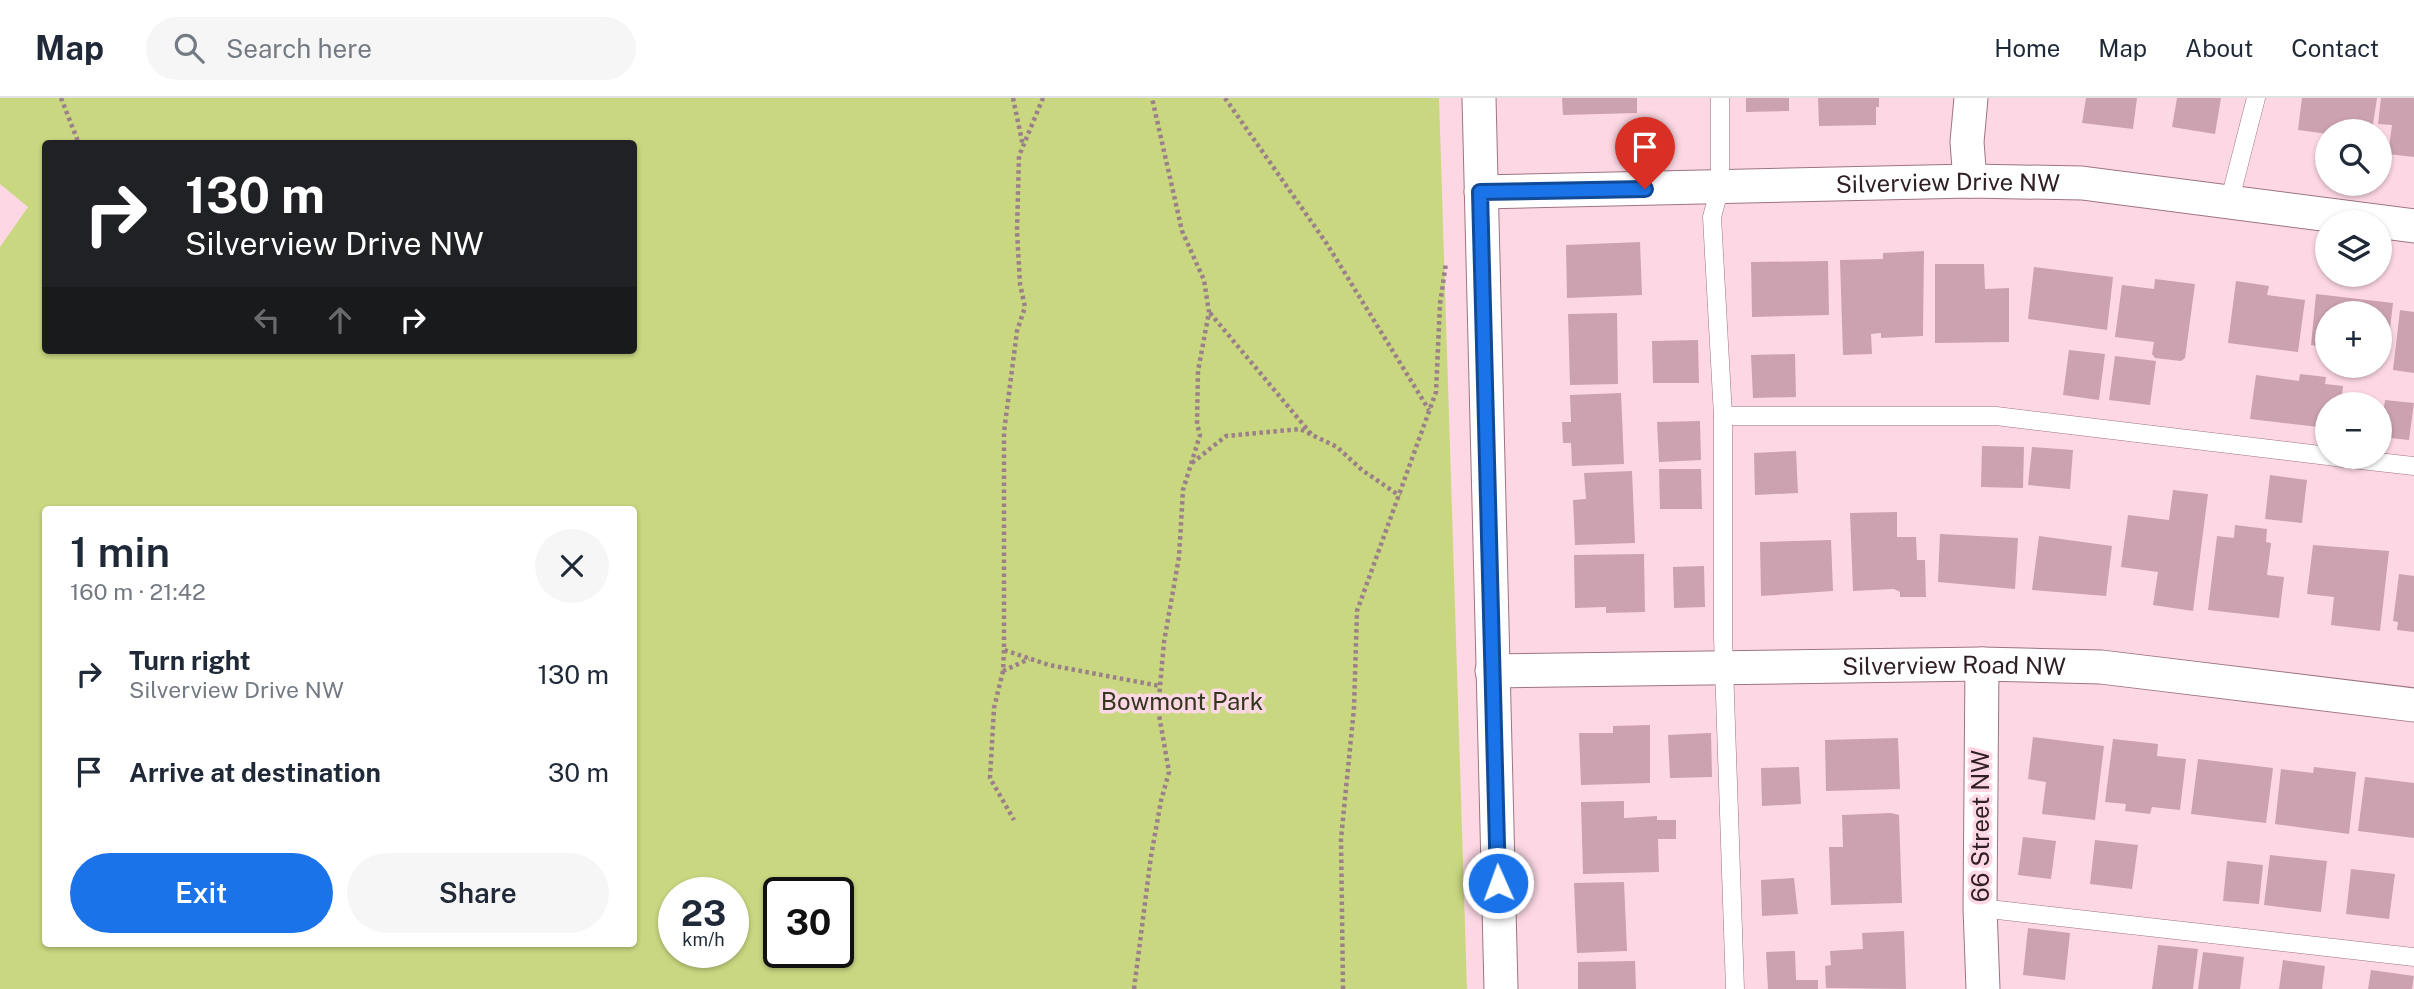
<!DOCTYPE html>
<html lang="en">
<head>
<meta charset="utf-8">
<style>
  body { margin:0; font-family:"Public Sans",sans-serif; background:#f6f6f7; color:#1f2937; height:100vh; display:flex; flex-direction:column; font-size:26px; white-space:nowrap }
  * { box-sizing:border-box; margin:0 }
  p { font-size:23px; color:#747a83 }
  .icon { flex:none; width:38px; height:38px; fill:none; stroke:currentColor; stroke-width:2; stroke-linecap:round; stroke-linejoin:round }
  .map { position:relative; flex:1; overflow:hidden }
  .side { position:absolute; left:42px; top:408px; width:595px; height:441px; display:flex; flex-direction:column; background:#fff; border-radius:7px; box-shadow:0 2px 5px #0004 }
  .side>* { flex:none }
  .banner { position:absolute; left:42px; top:42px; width:595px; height:214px; border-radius:7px; box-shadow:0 2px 5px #0004; background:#202124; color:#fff; overflow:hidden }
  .fabs { position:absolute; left:2315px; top:21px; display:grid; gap:14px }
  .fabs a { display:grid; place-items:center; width:77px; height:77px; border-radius:50%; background:#fff; box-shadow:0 2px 5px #0004; font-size:35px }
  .speed { position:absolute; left:658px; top:779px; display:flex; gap:14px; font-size:35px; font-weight:700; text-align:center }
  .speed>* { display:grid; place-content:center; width:91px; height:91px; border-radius:50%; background:#fff; box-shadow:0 2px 5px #0004; line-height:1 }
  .speed small { font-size:18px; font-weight:400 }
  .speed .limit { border:4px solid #111; border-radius:10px; background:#fff; color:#111 }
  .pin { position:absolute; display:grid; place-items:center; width:60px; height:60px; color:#fff; margin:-72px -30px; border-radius:50% 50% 50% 0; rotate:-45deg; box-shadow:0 0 7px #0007 }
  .pin .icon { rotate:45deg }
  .me { position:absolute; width:77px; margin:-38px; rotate:358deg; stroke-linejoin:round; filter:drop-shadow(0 0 5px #0008) }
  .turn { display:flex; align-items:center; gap:24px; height:147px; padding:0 28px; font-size:32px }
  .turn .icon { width:91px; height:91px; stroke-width:2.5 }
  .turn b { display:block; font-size:49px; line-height:60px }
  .lanes { display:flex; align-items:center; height:66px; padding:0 28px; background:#0003; justify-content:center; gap:35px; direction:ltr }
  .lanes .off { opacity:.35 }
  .round { display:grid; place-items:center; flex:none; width:74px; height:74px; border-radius:37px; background:#f6f6f7 }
  .head { display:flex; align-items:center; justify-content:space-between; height:119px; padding:0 28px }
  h1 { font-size:42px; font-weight:600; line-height:52px }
  .action { display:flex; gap:14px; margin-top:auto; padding:14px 28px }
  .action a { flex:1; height:80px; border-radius:42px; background:#1a73e8; color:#fff; font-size:28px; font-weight:600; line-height:80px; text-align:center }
  .action a+a { background:#f6f6f7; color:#1f2937 }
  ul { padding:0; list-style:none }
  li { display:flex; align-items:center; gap:21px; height:98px; padding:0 28px }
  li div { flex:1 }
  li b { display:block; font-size:26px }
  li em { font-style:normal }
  header { display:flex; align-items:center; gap:42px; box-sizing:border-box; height:98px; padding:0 35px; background:#fff; border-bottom:2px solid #e0e1e3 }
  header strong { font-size:33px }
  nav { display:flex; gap:38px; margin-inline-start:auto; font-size:24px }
  .search { width:490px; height:63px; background:#f6f6f7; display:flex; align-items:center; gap:18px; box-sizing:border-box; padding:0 24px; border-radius:38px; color:#747a83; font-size:26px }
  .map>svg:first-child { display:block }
  .green { fill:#c9d780; fill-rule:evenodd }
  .building { fill:#cca1b0 }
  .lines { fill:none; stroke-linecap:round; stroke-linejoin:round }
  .service-casing { stroke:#9d7482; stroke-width:19 }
  .minor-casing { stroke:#9d7482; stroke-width:35 }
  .path { stroke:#9b8089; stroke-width:4.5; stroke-dasharray:3.5 3.5; stroke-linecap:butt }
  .service { stroke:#fff; stroke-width:18 }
  .minor { stroke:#fff; stroke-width:33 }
  .route-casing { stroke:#114b97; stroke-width:18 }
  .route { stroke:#1a73e8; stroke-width:12 }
  .labels { text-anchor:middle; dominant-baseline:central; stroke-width:7; stroke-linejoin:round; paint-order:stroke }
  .street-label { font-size:24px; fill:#302025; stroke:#fdd8e4 }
  .park-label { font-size:24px; fill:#32361e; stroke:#fdd8e4 }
</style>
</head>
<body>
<header>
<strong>Map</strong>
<div class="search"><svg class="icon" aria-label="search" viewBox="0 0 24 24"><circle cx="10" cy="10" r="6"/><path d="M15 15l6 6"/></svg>Search here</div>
<nav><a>Home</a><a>Map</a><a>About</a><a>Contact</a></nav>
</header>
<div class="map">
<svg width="2414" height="891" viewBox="0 0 2414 891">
  <rect width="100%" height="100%" fill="#fdd8e4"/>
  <!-- green -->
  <path class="green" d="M0,0H1439L1467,891H0V149L28,109L0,86ZM46,46H634V252H46ZM46,411H634V845H46ZM674,794H733V854H674ZM779,794H838V854H779Z"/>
  <!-- building -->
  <g class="building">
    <polygon points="1562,0 1637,0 1637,15 1563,17"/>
    <polygon points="1746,0 1789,0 1789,13 1746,14"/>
    <polygon points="1818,0 1879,0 1879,9 1876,9 1876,27 1819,28"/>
    <polygon points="2086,0 2137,0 2133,31 2082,25"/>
    <polygon points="2177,0 2221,0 2215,36 2172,29"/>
    <polygon points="2302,0 2377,0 2372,33 2328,33 2328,36 2298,32"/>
    <polygon points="2381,0 2414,0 2414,59 2388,56 2392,27 2378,26"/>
    <polygon points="1640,144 1642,197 1567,200 1566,147"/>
    <polygon points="1924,153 1923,238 1881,240 1881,235 1871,236 1872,256 1843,257 1840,162 1883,161 1883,155"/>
    <polygon points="1828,163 1829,217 1752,219 1751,164"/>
    <polygon points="1935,166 1984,166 1985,191 2009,190 2009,244 1935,245"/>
    <polygon points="2034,169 2113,179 2107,232 2028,221"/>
    <polygon points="2155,181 2195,186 2185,260 2181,263 2155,260 2152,256 2154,244 2115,239 2122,187 2154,191"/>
    <polygon points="2236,183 2269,188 2267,197 2305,202 2298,254 2228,245"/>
    <polygon points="2316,196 2393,205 2387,258 2380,257 2380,215 2328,215 2328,249 2311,247"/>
    <polygon points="2400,212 2414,214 2414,275 2393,272"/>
    <polygon points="1617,215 1618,286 1570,287 1568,216"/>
    <polygon points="1698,242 1699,285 1653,285 1652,243"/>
    <polygon points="2069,252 2105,256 2099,302 2063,297"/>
    <polygon points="1795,256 1796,299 1753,300 1751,257"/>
    <polygon points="2115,258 2156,263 2150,307 2109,302"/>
    <polygon points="2300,276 2326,279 2325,286 2343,288 2341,306 2328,306 2328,330 2250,321 2256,277 2299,283"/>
    <polygon points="1621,295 1624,366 1572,368 1571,345 1563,345 1562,324 1571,324 1570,297"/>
    <polygon points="2385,302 2414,305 2409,342 2380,339"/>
    <polygon points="1700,323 1701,362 1659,364 1657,324"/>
    <polygon points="1982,348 2024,349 2023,390 1981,389"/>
    <polygon points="2032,349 2073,352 2070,391 2028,387"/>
    <polygon points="1796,353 1798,395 1755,397 1754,355"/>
    <polygon points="1659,371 1701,371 1702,411 1660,411"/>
    <polygon points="1632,373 1635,445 1575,447 1573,402 1586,401 1584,375"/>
    <polygon points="2270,377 2307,382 2302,425 2265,421"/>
    <polygon points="2173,392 2208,396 2193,513 2153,507 2158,474 2121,469 2128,417 2169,422"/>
    <polygon points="1897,414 1897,439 1916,439 1917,462 1925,462 1926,499 1900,499 1900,494 1894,491 1853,493 1850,415"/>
    <polygon points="2235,427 2267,431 2266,444 2271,445 2267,477 2284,479 2279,520 2208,512 2217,438 2234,440"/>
    <polygon points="1940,436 2018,440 2015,491 1938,484"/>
    <polygon points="2039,438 2112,448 2106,498 2032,492"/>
    <polygon points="1831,442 1833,493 1761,498 1760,444"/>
    <polygon points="2313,447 2389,453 2380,533 2331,527 2334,499 2307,496"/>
    <polygon points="1644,456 1645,514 1606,515 1606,509 1575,510 1574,457"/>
    <polygon points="1704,468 1705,509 1674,510 1673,469"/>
    <polygon points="2399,476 2414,478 2414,534 2397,532 2398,524 2393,523"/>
    <polygon points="1650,627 1650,685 1581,687 1579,635 1613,635 1613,628"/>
    <polygon points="1711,635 1712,679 1670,680 1668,637"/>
    <polygon points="2033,639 2104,648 2095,722 2042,716 2046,684 2028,681"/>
    <polygon points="1898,640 1900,691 1826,693 1825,642"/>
    <polygon points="2113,641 2158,646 2157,658 2186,661 2180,712 2152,709 2150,716 2125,713 2126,706 2105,704"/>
    <polygon points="2198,661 2273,670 2266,725 2191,716"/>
    <polygon points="1799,669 1801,706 1762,708 1761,670"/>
    <polygon points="2314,669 2356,674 2349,736 2275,726 2281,671 2313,675"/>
    <polygon points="2365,679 2414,685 2414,740 2358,733"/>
    <polygon points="1624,703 1624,720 1657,718 1657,722 1676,722 1676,741 1658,741 1659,774 1583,776 1581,704"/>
    <polygon points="1891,715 1899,717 1902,805 1831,807 1829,749 1843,749 1842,717"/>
    <polygon points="2023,739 2056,743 2051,781 2018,777"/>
    <polygon points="2095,742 2138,747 2132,791 2090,786"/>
    <polygon points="2270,757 2327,763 2321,814 2264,807"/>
    <polygon points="2227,763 2263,767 2259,806 2223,803"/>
    <polygon points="2351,771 2395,776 2389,821 2346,816"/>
    <polygon points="1794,780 1798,816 1762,818 1761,782"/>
    <polygon points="1624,784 1627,853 1577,855 1574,785"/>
    <polygon points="2028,830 2070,835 2065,882 2023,877"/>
    <polygon points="1904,833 1906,891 1826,890 1825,868 1831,867 1830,853 1863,851 1862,835"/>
    <polygon points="2158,847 2198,851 2193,891 2152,891"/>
    <polygon points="1795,853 1796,882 1818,882 1818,891 1768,891 1766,854"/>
    <polygon points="2203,854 2244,859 2240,891 2198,891"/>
    <polygon points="2283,862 2325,868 2322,891 2279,891"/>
    <polygon points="1635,863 1636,891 1578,891 1578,864"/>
    <polygon points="2371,872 2414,878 2412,891 2368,891"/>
  </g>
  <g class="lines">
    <defs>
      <g id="service">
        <polyline points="1720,0 1720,89 1712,119 1723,318 1723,539 1735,891"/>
        <polyline points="2229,105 2256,0"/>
        <polyline points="1723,318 1996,318 2328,358"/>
        <polyline points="2334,359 2414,368"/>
        <polyline points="1980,810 2414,859"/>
      </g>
      <g id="minor">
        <polyline points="1479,0 1501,891"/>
        <polyline points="1970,83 1967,44 1971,0"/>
        <path id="s1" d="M1481,94L1970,83L2082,85L2414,128"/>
        <polyline points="1982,566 1980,810 1983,891"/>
        <path id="s2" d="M1492,573L1982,566L2101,569L2414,607"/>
      </g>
    </defs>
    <!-- service casing -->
    <use href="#service" class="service-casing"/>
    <!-- minor casing -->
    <use href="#minor" class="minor-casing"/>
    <!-- path -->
    <g class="path">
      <polyline points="61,0 79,46"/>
      <polyline points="1013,0 1023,48"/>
      <polyline points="1043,0 1019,58 1017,133 1020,186 1025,209 1017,233 1004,334 1004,552 1049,567 1160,588"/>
      <polyline points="1225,0 1327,146 1429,312"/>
      <polyline points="1210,215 1312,337"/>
      <polyline points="1192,365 1226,338 1300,331 1337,349 1362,372 1400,398"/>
      <polyline points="1004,552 1003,573 1029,561"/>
      <polyline points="1003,573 994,610 990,680 1014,722"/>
      <polyline points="1134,891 1151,758 1161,703 1169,674 1158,611 1164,544 1179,459 1183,392 1200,337 1197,326 1198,273 1209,214 1204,182 1182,133 1152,0"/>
      <polyline points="1343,891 1341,741 1354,610 1357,513 1436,294 1440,206 1446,165"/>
    </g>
    <!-- service -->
    <use href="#service" class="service"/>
    <!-- minor -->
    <use href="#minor" class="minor"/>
  </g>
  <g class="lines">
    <defs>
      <polyline id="route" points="1498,785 1480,94 1645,91"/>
    </defs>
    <!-- route casing -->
    <use href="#route" class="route-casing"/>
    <!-- route -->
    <use href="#route" class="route"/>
  </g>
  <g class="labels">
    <!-- street labels -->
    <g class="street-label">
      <text stroke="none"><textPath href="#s1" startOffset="467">Silverview Drive NW</textPath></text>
      <text stroke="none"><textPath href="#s2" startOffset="462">Silverview Road NW</textPath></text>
      <text transform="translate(1980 728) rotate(-90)">66 Street NW</text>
    </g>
    <!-- park labels -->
    <g class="park-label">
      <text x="1182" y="603">Bowmont Park</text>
    </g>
  </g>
</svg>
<div class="fabs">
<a><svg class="icon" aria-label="search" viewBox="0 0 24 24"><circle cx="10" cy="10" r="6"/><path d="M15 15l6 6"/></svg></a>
<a><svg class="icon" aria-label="layers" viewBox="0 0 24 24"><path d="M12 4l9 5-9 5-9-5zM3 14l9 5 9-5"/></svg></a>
<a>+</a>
<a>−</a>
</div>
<div class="speed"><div>23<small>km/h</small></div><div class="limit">30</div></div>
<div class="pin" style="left:1645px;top:91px;background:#d93025"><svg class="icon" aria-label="arrive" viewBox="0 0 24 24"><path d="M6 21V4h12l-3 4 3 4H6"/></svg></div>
<svg class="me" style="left:1498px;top:785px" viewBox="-20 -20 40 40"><circle r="17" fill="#1a73e8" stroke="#fff" stroke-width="3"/><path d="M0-11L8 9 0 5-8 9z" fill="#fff"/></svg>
<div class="banner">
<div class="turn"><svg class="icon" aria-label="right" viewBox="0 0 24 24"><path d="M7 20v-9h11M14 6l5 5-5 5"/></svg><div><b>130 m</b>Silverview Drive NW</div></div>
<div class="lanes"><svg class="icon off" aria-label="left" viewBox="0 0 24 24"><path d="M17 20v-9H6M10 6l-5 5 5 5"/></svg><svg class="icon off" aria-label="ahead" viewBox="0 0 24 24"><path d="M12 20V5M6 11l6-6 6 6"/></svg><svg class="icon" aria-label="right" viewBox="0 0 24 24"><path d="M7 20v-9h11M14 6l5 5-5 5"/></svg></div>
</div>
<section class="side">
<div class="head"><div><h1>1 min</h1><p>160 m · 21:42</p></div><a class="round"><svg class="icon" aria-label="close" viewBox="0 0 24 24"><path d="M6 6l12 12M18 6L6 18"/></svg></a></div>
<ul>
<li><svg class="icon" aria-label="right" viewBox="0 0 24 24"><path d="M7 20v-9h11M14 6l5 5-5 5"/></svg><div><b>Turn right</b><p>Silverview Drive NW</p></div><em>130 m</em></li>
<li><svg class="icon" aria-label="arrive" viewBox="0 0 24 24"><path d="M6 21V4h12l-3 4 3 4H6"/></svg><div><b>Arrive at destination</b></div><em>30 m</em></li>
</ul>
<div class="action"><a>Exit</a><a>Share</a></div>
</section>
</div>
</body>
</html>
